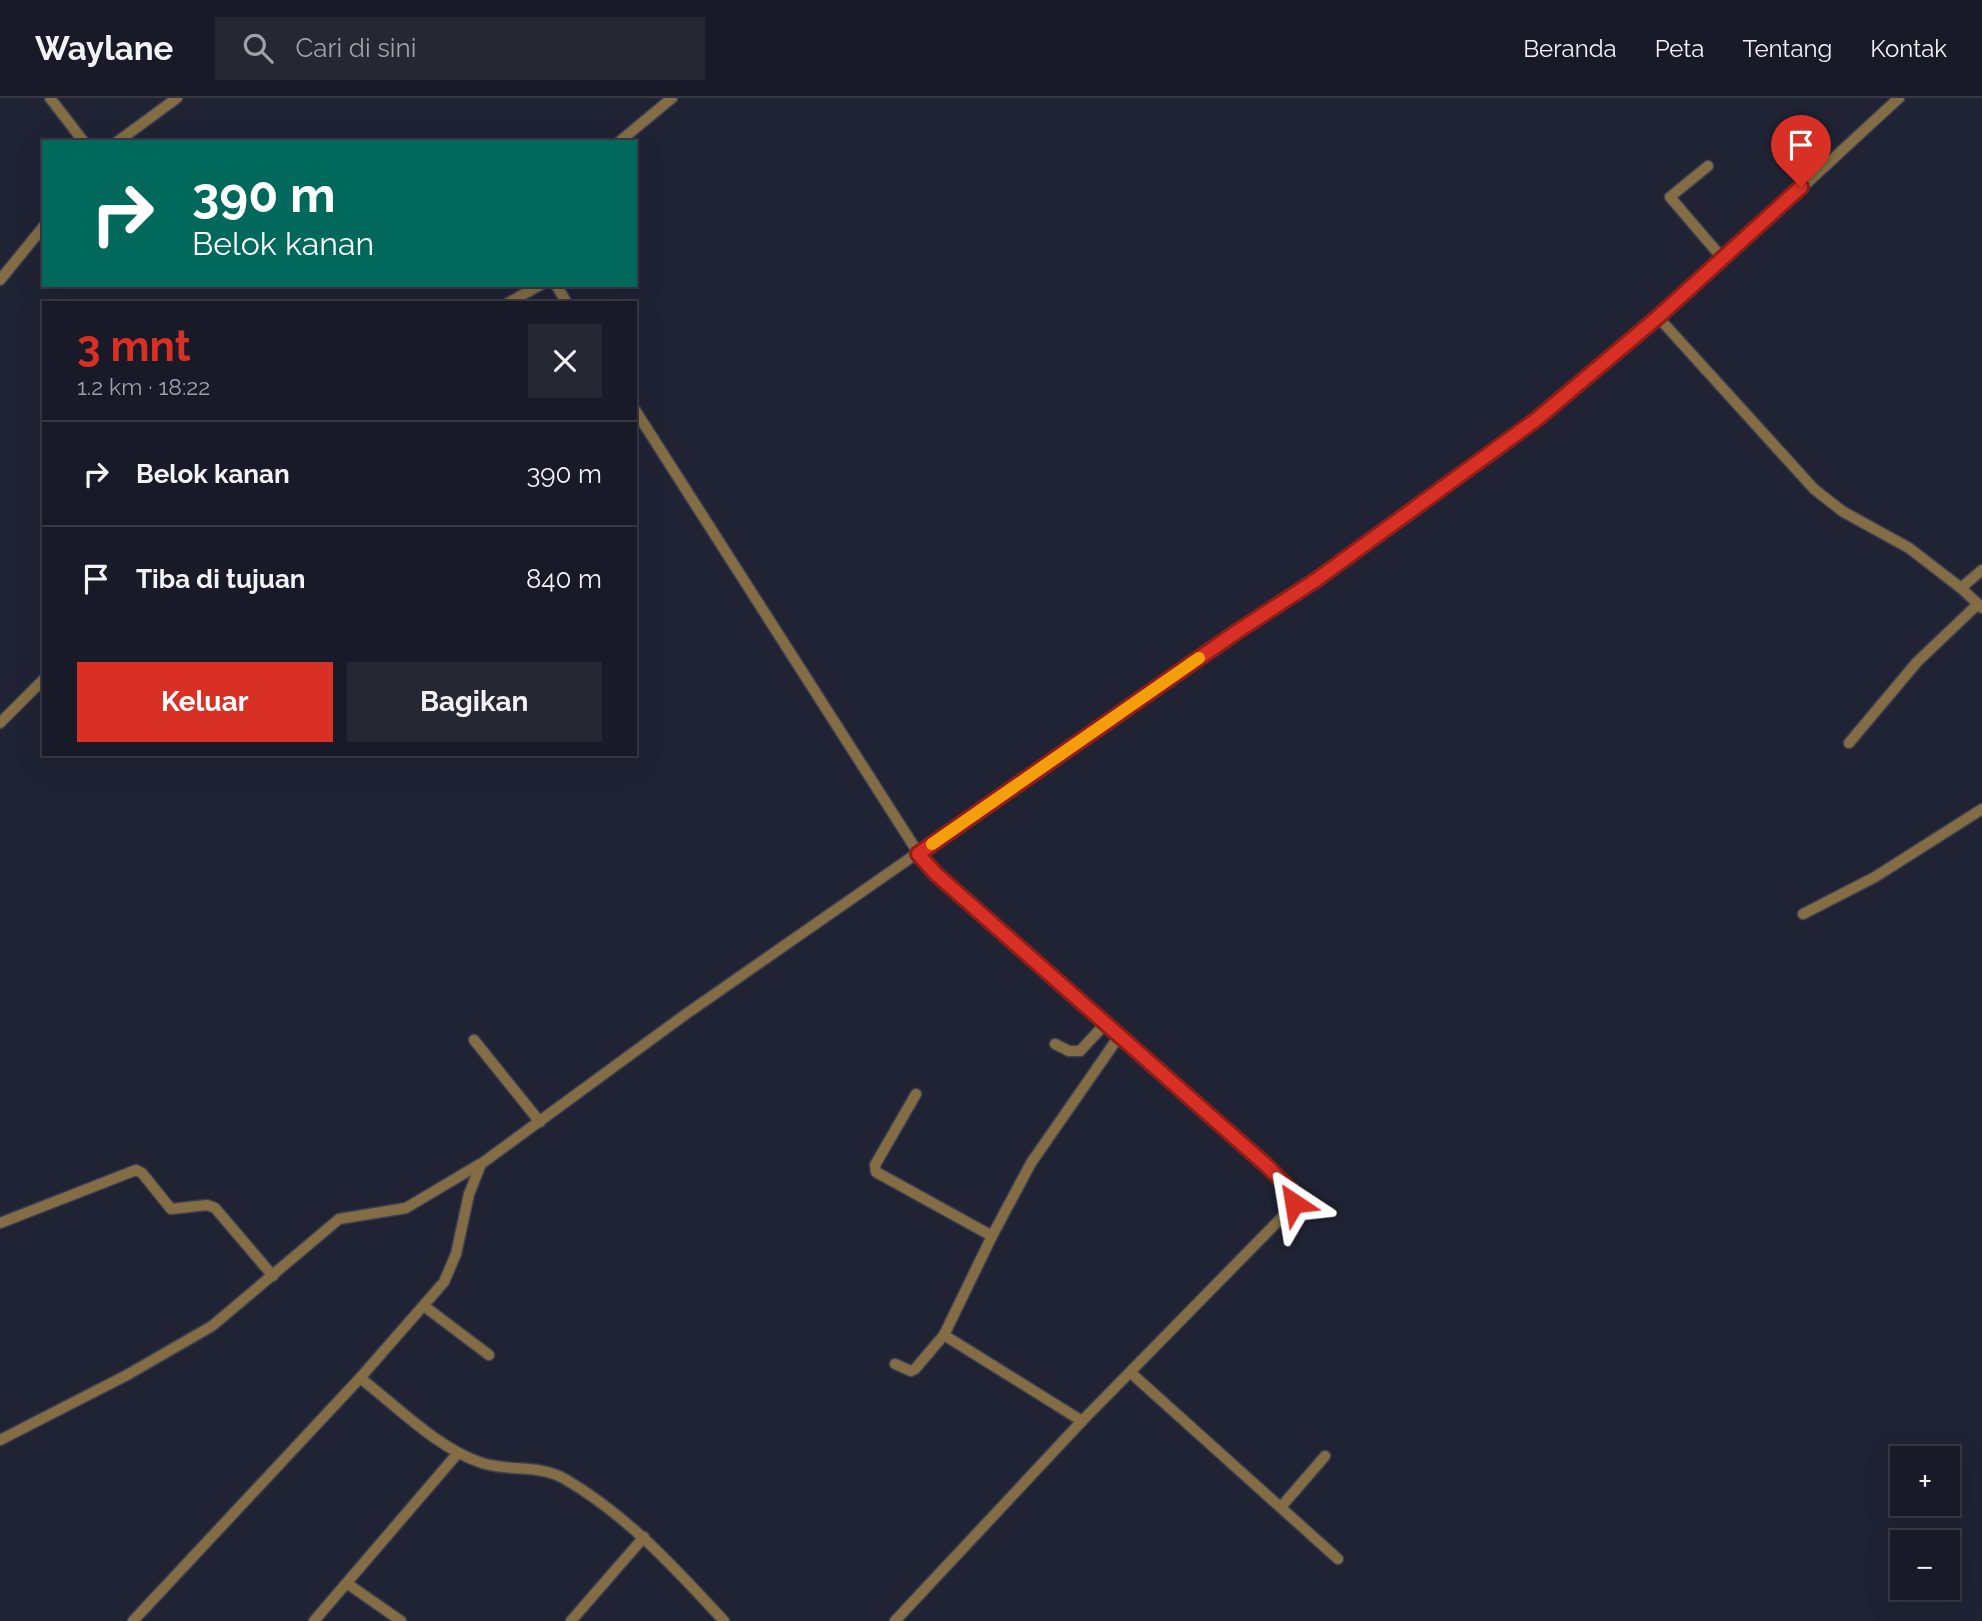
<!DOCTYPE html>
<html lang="id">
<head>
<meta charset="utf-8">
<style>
  body { margin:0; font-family:Raleway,sans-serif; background:#252733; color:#f1f3f6; height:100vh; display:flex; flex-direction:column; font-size:26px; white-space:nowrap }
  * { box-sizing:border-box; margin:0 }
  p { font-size:23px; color:#9fa1a7 }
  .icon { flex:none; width:38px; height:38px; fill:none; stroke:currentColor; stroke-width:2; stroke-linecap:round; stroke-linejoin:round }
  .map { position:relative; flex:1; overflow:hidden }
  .drawer { position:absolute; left:42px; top:203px; width:595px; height:455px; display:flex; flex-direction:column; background:#181a27; border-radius:0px; box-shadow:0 7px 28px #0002,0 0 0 2px #363844 }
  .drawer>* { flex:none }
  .hud { position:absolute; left:42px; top:42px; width:595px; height:147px; border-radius:0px; box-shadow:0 7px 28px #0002,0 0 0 2px #363844; background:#00695c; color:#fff; overflow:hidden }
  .tools { position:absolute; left:1890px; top:1348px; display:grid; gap:14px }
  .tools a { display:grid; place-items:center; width:70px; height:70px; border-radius:0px; background:#181a27; box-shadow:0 7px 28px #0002,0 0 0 2px #363844; font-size:35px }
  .pin { position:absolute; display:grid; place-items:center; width:60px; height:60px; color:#fff; margin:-72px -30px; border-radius:50% 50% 50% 0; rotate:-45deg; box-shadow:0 0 7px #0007 }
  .pin .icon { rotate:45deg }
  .me { position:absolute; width:77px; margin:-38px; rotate:327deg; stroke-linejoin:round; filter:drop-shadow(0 0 5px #0008) }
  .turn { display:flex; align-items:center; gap:24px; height:147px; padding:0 35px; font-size:32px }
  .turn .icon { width:91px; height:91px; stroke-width:2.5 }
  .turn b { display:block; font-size:49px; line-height:60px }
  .round { display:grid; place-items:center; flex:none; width:74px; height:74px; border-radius:0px; background:#252733 }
  .overview { display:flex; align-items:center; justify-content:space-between; height:119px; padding:0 35px }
  h1 { font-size:42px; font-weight:700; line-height:52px; color:#d93025 }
  .action { display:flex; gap:14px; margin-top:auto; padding:14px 35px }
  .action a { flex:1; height:80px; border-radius:0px; background:#d93025; color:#fff; font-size:28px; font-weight:700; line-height:80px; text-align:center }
  .action a+a { background:#252733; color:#f1f3f6 }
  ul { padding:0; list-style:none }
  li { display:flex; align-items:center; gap:21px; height:105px; padding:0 35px; border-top:2px solid #363844 }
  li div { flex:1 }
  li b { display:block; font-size:26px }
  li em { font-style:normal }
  header { display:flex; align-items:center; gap:42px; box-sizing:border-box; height:98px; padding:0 35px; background:#181a27; border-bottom:2px solid #363844 }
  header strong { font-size:33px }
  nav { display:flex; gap:38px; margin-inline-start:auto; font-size:24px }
  .search { width:490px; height:63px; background:#252733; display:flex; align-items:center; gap:18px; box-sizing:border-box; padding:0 24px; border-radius:0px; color:#9fa1a7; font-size:26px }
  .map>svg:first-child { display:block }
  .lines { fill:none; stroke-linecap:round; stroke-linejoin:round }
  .street-casing { stroke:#3d4050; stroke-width:13 }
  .street { stroke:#846d44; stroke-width:10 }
  .route-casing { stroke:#8d1f18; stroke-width:18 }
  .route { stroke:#d93025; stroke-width:12 }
  .slow { stroke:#f59e0b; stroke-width:12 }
</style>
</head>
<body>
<header>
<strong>Waylane</strong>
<div class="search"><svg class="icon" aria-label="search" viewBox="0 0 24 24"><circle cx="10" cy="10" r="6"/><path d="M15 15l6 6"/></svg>Cari di sini</div>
<nav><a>Beranda</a><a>Peta</a><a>Tentang</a><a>Kontak</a></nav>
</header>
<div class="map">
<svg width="1982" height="1523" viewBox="0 0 1982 1523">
  <rect width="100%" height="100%" fill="#202334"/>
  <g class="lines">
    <defs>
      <g id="street">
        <polyline points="50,0 84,44"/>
        <polyline points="117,44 177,0"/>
        <polyline points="619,44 672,0"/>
        <polyline points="1708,68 1670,99 1723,161"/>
        <polyline points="0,182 44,128"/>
        <polyline points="556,187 567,205"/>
        <polyline points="508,205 540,187"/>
        <polyline points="1658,219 1814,391 1842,413 1909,450 1961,490 1982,510"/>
        <polyline points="635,312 924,764 1266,1067 1294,1097 1292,1109 1082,1323 895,1523"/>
        <polyline points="1961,490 1982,472"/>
        <polyline points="0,625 44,581"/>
        <polyline points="1849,645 1917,564 1978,506"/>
        <polyline points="1803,816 1875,779 1982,711"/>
        <polyline points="474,942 540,1024"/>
        <polyline points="1055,946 1069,953 1080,953 1106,925"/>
        <polyline points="916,996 875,1067 876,1074 992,1138 944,1237 1082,1323"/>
        <polyline points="0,1125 136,1072 142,1075 171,1111 207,1107 215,1110 273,1178"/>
        <polyline points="992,1138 1031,1065 1120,937"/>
        <polyline points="424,1208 489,1257"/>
        <polyline points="895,1266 911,1273 915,1271 944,1237"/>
        <polyline points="1131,1275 1338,1461"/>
        <path d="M360,1280C398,1309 437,1350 482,1365C510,1374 539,1366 565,1381C628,1418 675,1470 724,1523"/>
        <polyline points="0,1342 127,1277 212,1228 339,1121 406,1110 480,1066"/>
        <polyline points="1281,1409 1325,1358"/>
        <polyline points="348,1486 401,1523"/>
        <path d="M133,1523L360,1280L444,1184L456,1156L469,1096L481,1066L686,916L1238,532C1340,466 1442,396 1537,321C1663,221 1780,109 1899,0"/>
        <polyline points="314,1523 458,1355"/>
        <polyline points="571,1523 644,1439"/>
      </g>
    </defs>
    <!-- street casing -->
    <use href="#street" class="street-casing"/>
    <!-- street -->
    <use href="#street" class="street"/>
  </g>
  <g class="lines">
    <defs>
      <polyline id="route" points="1294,1105 1292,1093 1266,1067 936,776 918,756 1238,533 1316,482 1537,321 1658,219 1801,89"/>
    </defs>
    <!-- route casing -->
    <use href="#route" class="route-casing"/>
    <!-- route -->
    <use href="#route" class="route"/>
    <!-- slow -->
    <polyline class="slow" points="932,746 1199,560"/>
  </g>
</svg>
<div class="tools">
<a>+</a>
<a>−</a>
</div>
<div class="pin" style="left:1801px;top:89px;background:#d93025"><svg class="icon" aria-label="arrive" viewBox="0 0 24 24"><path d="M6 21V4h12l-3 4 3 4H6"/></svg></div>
<svg class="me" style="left:1294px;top:1105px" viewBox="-20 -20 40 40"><path d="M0-17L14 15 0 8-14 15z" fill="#d93025" stroke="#fff" stroke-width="4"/></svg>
<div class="hud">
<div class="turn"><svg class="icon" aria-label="right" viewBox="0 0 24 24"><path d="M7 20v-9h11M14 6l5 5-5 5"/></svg><div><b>390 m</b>Belok kanan</div></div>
</div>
<section class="drawer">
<div class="overview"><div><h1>3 mnt</h1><p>1.2 km · 18:22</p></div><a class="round"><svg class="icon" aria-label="close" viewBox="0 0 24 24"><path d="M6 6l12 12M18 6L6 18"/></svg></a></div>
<ul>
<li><svg class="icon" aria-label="right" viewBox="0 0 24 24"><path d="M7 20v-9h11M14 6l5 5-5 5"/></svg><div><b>Belok kanan</b></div><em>390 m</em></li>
<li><svg class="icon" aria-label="arrive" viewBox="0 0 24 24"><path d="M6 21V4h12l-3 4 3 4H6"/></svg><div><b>Tiba di tujuan</b></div><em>840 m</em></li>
</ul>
<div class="action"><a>Keluar</a><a>Bagikan</a></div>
</section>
</div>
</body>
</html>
